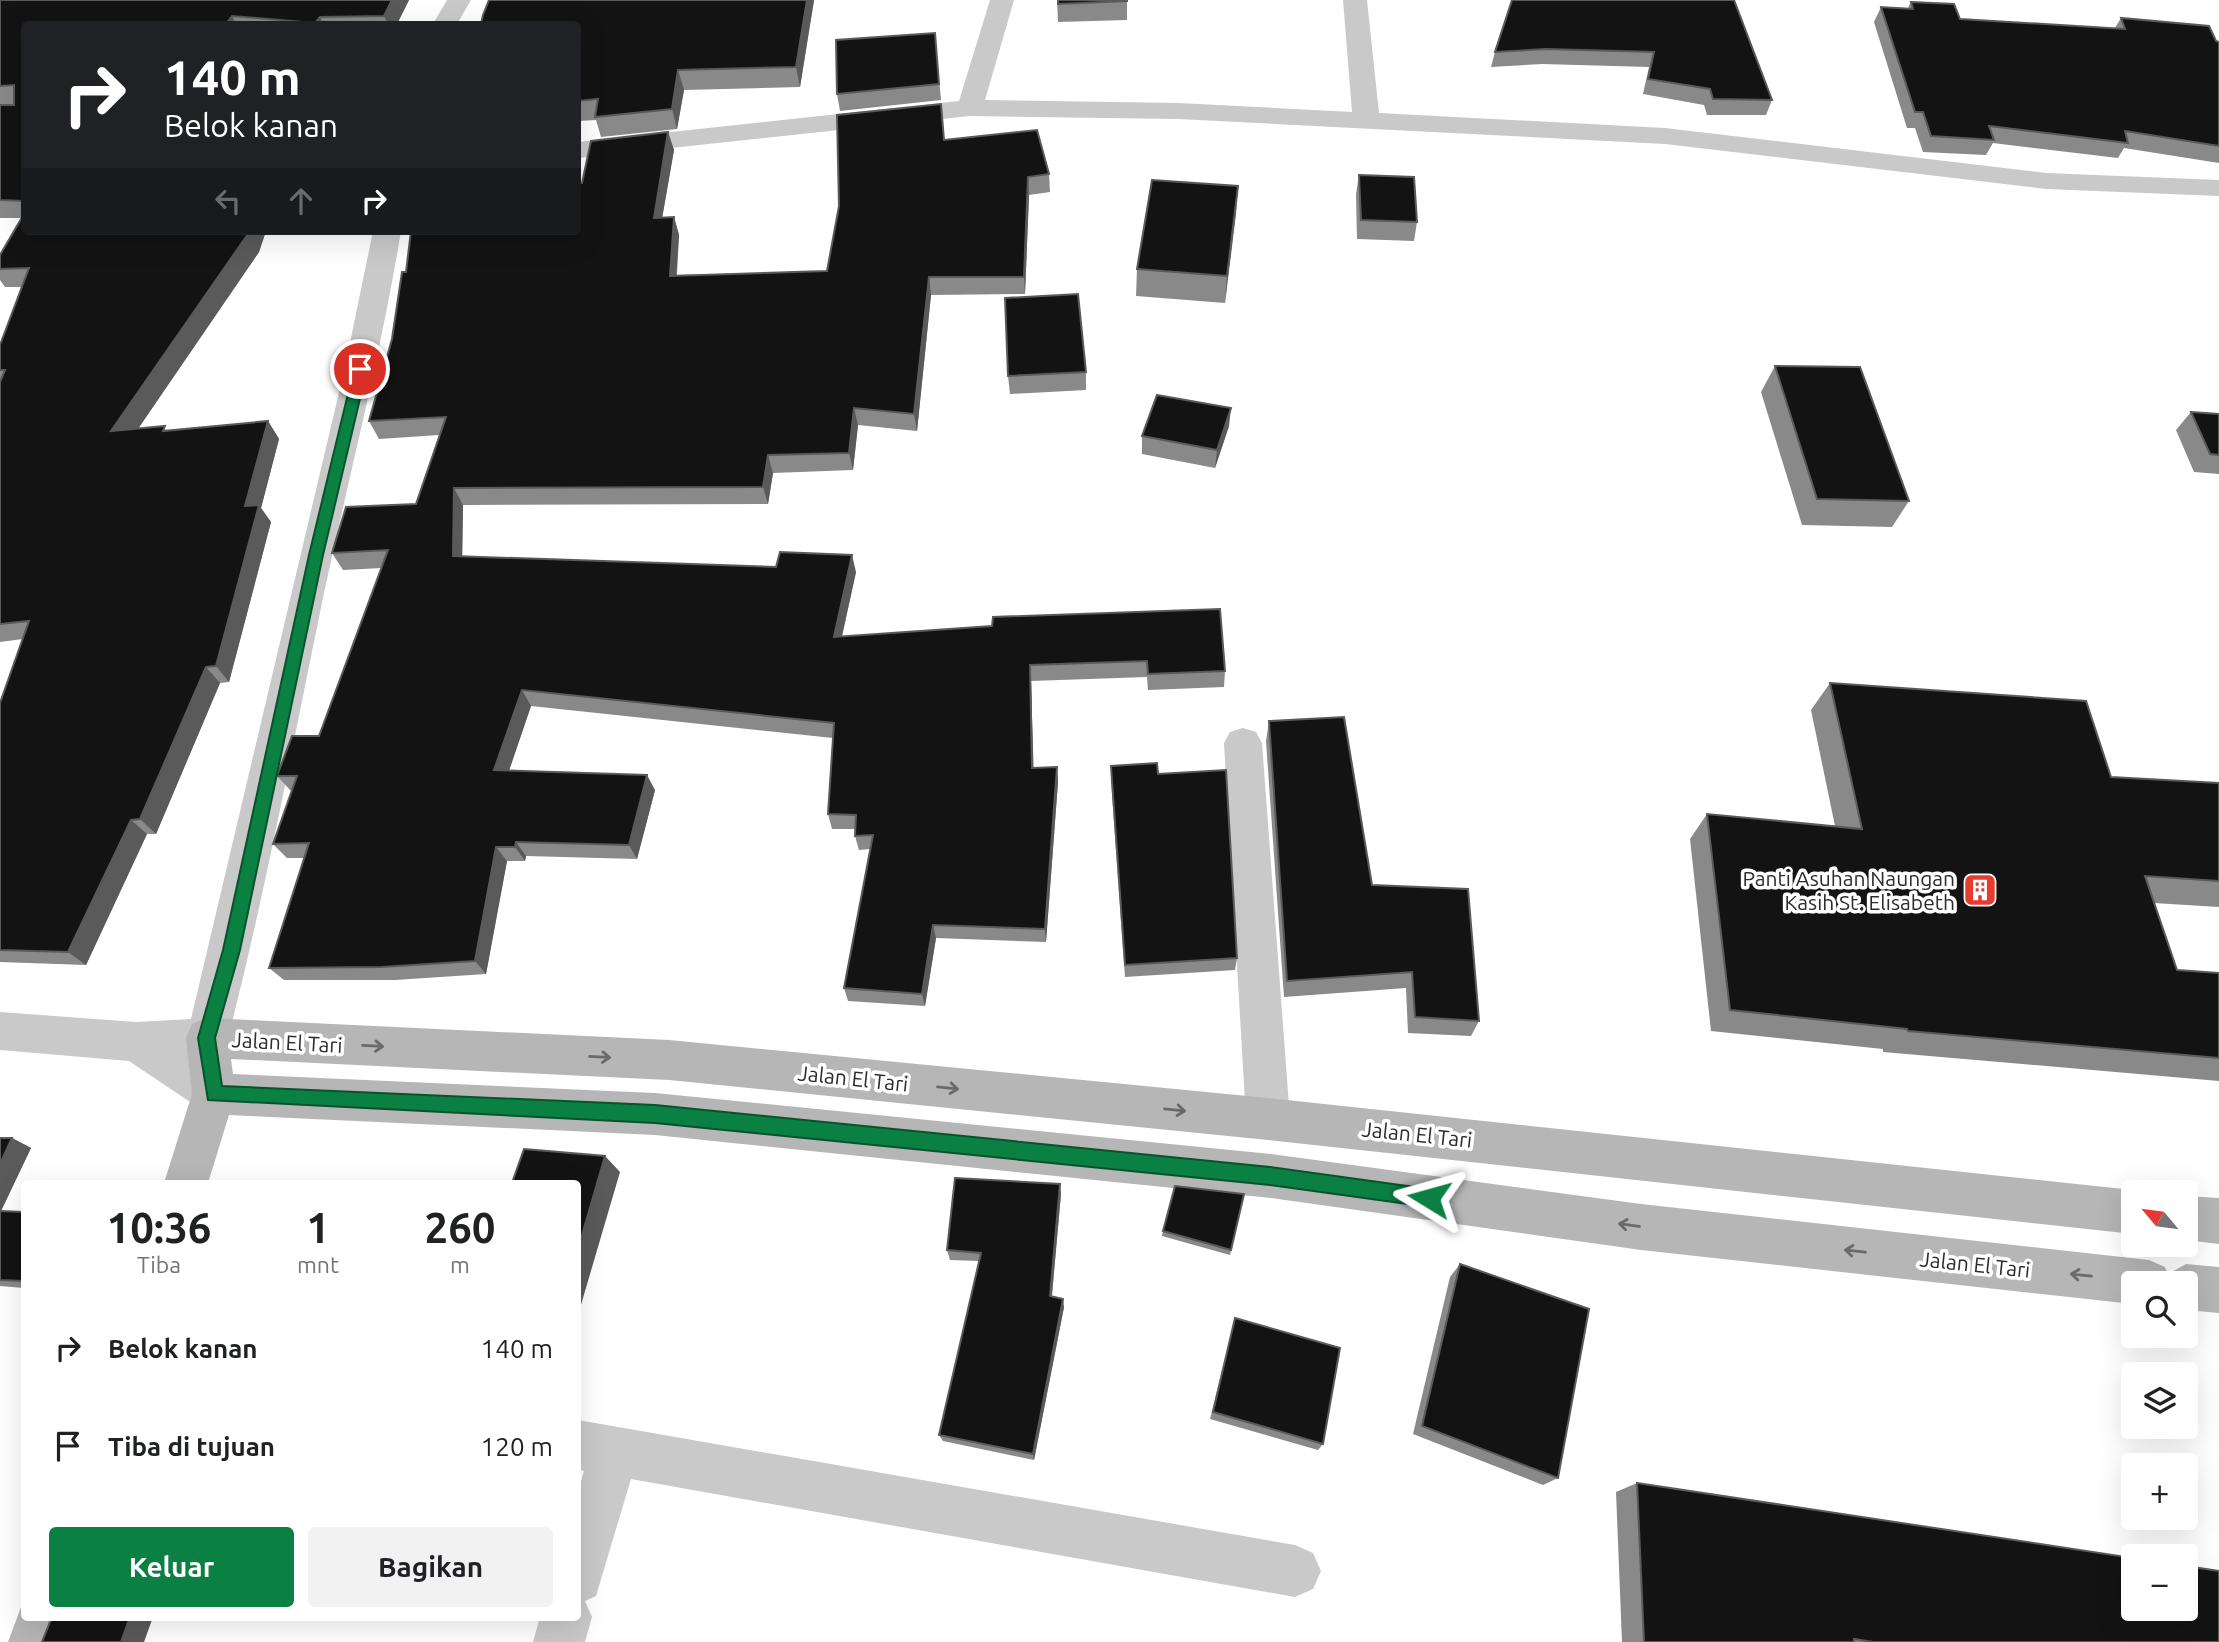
<!DOCTYPE html>
<html lang="id">
<head>
<meta charset="utf-8">
<style>
  body { margin:0; font-family:Ubuntu,sans-serif; background:#f2f2f2; color:#202124; height:100vh; display:flex; flex-direction:column; font-size:26px; white-space:nowrap }
  * { box-sizing:border-box; margin:0 }
  p { font-size:23px; color:#757577 }
  .icon { flex:none; width:38px; height:38px; fill:none; stroke:currentColor; stroke-width:2; stroke-linecap:round; stroke-linejoin:round }
  .map { position:relative; flex:1; overflow:hidden }
  .sheet { position:absolute; left:21px; top:1180px; width:560px; height:441px; display:flex; flex-direction:column; background:#fff; border-radius:7px; box-shadow:0 7px 28px #0002 }
  .sheet>* { flex:none }
  .top-card { position:absolute; left:21px; top:21px; width:560px; height:214px; border-radius:7px; box-shadow:0 7px 28px #0002; background:#202124; color:#fff; overflow:hidden }
  .needle { width:46px; rotate:299deg }
  .controls { position:absolute; left:2121px; top:1180px; display:grid; gap:14px }
  .controls a { display:grid; place-items:center; width:77px; height:77px; border-radius:7px; background:#fff; box-shadow:0 7px 28px #0002; font-size:35px }
  .pin { position:absolute; display:grid; place-items:center; width:60px; height:60px; color:#fff; margin:-30px; border:4px solid #fff; border-radius:50%; box-shadow:0 2px 7px #0007 }
  .me { position:absolute; width:77px; margin:-38px; rotate:278deg; stroke-linejoin:round; filter:drop-shadow(0 0 5px #0008) }
  .turn { display:flex; align-items:center; gap:24px; height:147px; padding:0 28px; font-size:32px }
  .turn .icon { width:91px; height:91px; stroke-width:2.5 }
  .turn b { display:block; font-size:49px; line-height:60px }
  .lanes { display:flex; align-items:center; height:66px; padding:0 28px; background:#0003; justify-content:center; gap:35px; direction:ltr }
  .lanes .off { opacity:.35 }
  .eta { display:flex; justify-content:space-evenly; align-items:center; height:119px; text-align:center }
  .eta b { font-size:42px; font-weight:600; line-height:49px }
  .button { display:flex; gap:14px; margin-top:auto; padding:14px 28px }
  .button a { flex:1; height:80px; border-radius:7px; background:#0b8043; color:#fff; font-size:28px; font-weight:600; line-height:80px; text-align:center }
  .button a+a { background:#f2f2f2; color:#202124 }
  ul { padding:0; list-style:none }
  li { display:flex; align-items:center; gap:21px; height:98px; padding:0 28px }
  li div { flex:1 }
  li b { display:block; font-size:26px }
  li em { font-style:normal }
  .map>svg:first-child { display:block }
  .lines { fill:none; stroke-linecap:round; stroke-linejoin:round }
  .street { fill:#c9c9c9; fill-rule:evenodd }
  .secondary { fill:#b6b6b6; fill-rule:evenodd }
  .wall { fill:#898989 }
  .shaded-wall { fill:#5a5a5a }
  .building { fill:#131313; stroke:#5a5a5a; stroke-width:2 }
  .oneway { stroke:#6a6a6a }
  .route { fill:#0b8043; stroke:#07532c; stroke-width:2 }
  .labels { text-anchor:middle; dominant-baseline:central; stroke-width:7; stroke-linejoin:round; paint-order:stroke }
  .poi-label { font-size:21px; fill:#2c2c2c; stroke:#fff; text-anchor:end }
  .street-label { font-size:21px; fill:#2c2c2c; stroke:#fff }
</style>
</head>
<body>
<div class="map">
<svg width="2219" height="1642" viewBox="0 0 2219 1642">
  <rect width="100%" height="100%" fill="#fff"/>
  <g class="lines">
    <!-- street -->
    <g class="street">
      <polygon points="447,0 471,0 457,24 433,24"/>
      <polygon points="990,0 1014,0 985,100 1178,103 1352,112 1343,0 1367,0 1379,113 1665,128 2046,173 2219,180 2219,196 2046,189 1665,144 1178,119 970,116 578,158 578,142 959,101"/>
      <path d="M373,231H401C381,353 350,472 324,593C293,742 266,891 228,1038L222,1052L197,1058L229,1080L236,1094L229,1108L214,1115L199,1108L129,1061L0,1050V1012L136,1022L191,1019L345,367Z"/>
      <polygon points="1243,728 1256,732 1262,743 1290,1119 1283,1134 1268,1140 1253,1134 1246,1119 1224,743 1230,732"/>
      <polygon points="578,1420 1295,1545 1313,1553 1321,1571 1313,1589 1295,1597 631,1479 596,1596 585,1601 592,1617 585,1642 533,1642 540,1617 578,1617 578,1492 584,1471 578,1469"/>
    </g>
    <!-- secondary -->
    <g class="secondary">
      <polygon points="207,1018 669,1040 1268,1098 2133,1190 2138,1192 2133,1192 2133,1234 1268,1140 669,1080 231,1059 233,1074 655,1093 1271,1154 1641,1204 2149,1260 2165,1267 2168,1274 2186,1264 2219,1267 2219,1313 2186,1310 2186,1283 2133,1283 2133,1304 1641,1250 1271,1198 655,1135 229,1115 208,1183 164,1183 192,1094 186,1038 192,1024"/>
      <polygon points="2186,1196 2219,1198 2219,1244 2186,1240"/>
      <polygon points="24,1599 24,1617 69,1617 60,1642 8,1642"/>
    </g>
  </g>
  <!-- wall -->
  <g class="wall">
    <polygon points="0,0 409,0 397,24 24,24 24,231 266,231 259,252 138,428 169,430 268,421 279,439 261,508 271,522 229,682 220,683 156,834 147,834 86,965 0,962 0,703 23,639 0,642 0,345 22,287 5,287 0,280 0,255 22,218 0,218 0,105 14,105 14,104 0,104"/>
    <polygon points="814,0 800,87 684,90 677,129 601,137 596,120 578,121 578,24"/>
    <polygon points="1057,0 1127,0 1127,20 1058,22"/>
    <polygon points="1734,0 1772,100 1766,115 1707,115 1704,105 1643,94 1649,67 1542,64 1491,67 1495,52"/>
    <polygon points="1911,2 1960,19 2115,28 2121,18 2219,42 2219,163 2124,148 2118,158 1993,143 1986,155 1923,152 1915,128 1907,128 1874,22 1881,7 1908,8"/>
    <polygon points="935,33 941,100 840,111 837,94"/>
    <polygon points="668,132 674,150 662,218 674,217 679,235 677,275 827,271 945,140 1049,174 1050,192 1029,195 1025,294 931,295 917,431 858,425 853,470 773,473 768,504 463,505 462,556 856,572 842,637 992,626 1225,671 1224,687 1148,690 1147,677 1031,681 1033,768 1057,767 1058,782 1046,942 936,938 925,1006 848,1001 844,988 870,849 859,850 855,836 855,829 832,829 828,814 833,738 531,706 509,771 655,790 637,859 526,856 525,861 507,861 486,974 395,980 284,980 269,968 305,858 287,858 273,844 292,791 291,791 277,776 319,736 382,568 343,570 332,553 416,504 439,435 379,439 369,421 392,339 406,272 582,183"/>
    <polygon points="1359,175 1417,222 1414,241 1357,239 1356,194"/>
    <polygon points="1238,186 1225,303 1136,296 1137,269"/>
    <polygon points="1775,366 1909,501 1892,527 1802,525 1761,392"/>
    <polygon points="1086,372 1086,390 1010,394 1008,376"/>
    <polygon points="2191,412 2219,414 2219,474 2194,472 2176,430"/>
    <polygon points="1229,426 1215,468 1142,454 1142,436"/>
    <polygon points="1830,683 2111,777 2219,783 2219,907 2154,903 2177,970 2219,973 2219,1081 1883,1052 1883,1049 1711,1031 1690,839 1707,814 1835,826 1811,710"/>
    <polygon points="1269,721 1372,885 1479,1021 1471,1036 1408,1033 1406,988 1284,997 1266,741"/>
    <polygon points="1111,766 1158,774 1237,958 1235,970 1125,977 1111,780"/>
    <polygon points="0,1138 12,1138 31,1148 1,1211 24,1212 24,1288 0,1286"/>
    <polygon points="1061,1194 1052,1296 1064,1307 1034,1460 943,1441 939,1435 979,1261 950,1260 947,1250"/>
    <polygon points="1244,1194 1230,1255 1162,1236 1163,1231"/>
    <polygon points="1460,1264 1558,1478 1543,1485 1413,1434 1450,1277"/>
    <polygon points="1235,1318 1323,1444 1318,1450 1210,1419"/>
    <polygon points="1637,1483 2219,1642 1622,1642 1616,1492"/>
  </g>
  <!-- shaded-wall -->
  <g class="shaded-wall">
    <polygon points="392,0 409,0 397,24 388,24 384,16"/>
    <polygon points="807,0 814,0 800,87 796,67"/>
    <polygon points="232,16 236,24 226,24"/>
    <polygon points="320,17 323,24 315,24 315,23"/>
    <polygon points="678,70 684,90 677,129 672,109"/>
    <polygon points="668,132 674,150 659,236 654,218"/>
    <polygon points="1028,177 1029,195 1025,294 1024,277"/>
    <polygon points="1238,186 1236,214 1225,303 1227,276"/>
    <polygon points="674,217 679,235 675,293 670,276"/>
    <polygon points="249,231 266,231 259,252 125,448 111,431"/>
    <polygon points="929,277 931,295 917,431 914,414"/>
    <polygon points="854,408 858,425 853,470 849,453"/>
    <polygon points="1231,408 1229,426 1215,468 1217,450"/>
    <polygon points="268,421 279,439 261,508 271,522 229,682 216,666 245,506"/>
    <polygon points="768,455 773,473 768,504 763,487"/>
    <polygon points="454,488 463,505 462,573 453,556"/>
    <polygon points="852,555 856,572 838,653 834,637"/>
    <polygon points="1030,665 1031,681 1034,783 1032,768"/>
    <polygon points="206,667 220,683 156,834 140,819"/>
    <polygon points="522,690 531,706 504,785 494,770"/>
    <polygon points="1057,767 1058,782 1046,942 1045,929"/>
    <polygon points="647,775 655,790 637,859 629,845"/>
    <polygon points="131,820 147,834 86,965 68,952"/>
    <polygon points="516,842 526,856 525,861 515,847"/>
    <polygon points="496,847 507,861 486,974 475,961"/>
    <polygon points="933,925 936,938 925,1006 922,994"/>
    <polygon points="12,1138 31,1148 0,1213 0,1164"/>
    <polygon points="605,1156 620,1172 578,1315 578,1249"/>
    <polygon points="1060,1184 1061,1194 1051,1304 1050,1296"/>
    <polygon points="1063,1299 1064,1307 1034,1460 1033,1454"/>
    <polygon points="130,1617 153,1617 144,1642 121,1642"/>
  </g>
  <!-- building -->
  <g class="building">
    <polygon points="0,0 392,0 384,16 320,17 315,23 232,16 226,24 24,24 24,201 0,200 0,105 14,105 14,85 0,86"/>
    <polygon points="489,0 807,0 796,67 678,70 672,109 595,117 598,99 578,101 578,24 481,24 483,15"/>
    <polygon points="1058,0 1127,0 1127,1 1058,4"/>
    <polygon points="1512,0 1734,0 1772,100 1713,99 1710,89 1648,79 1654,52 1546,49 1495,52"/>
    <polygon points="1911,2 1954,4 1960,19 2125,29 2121,18 2209,26 2216,41 2219,42 2219,146 2125,131 2128,143 1989,126 1994,140 1931,136 1923,112 1915,112 1881,7 1913,9"/>
    <polygon points="935,33 939,84 837,94 836,40"/>
    <polygon points="941,104 944,140 1037,130 1049,174 1028,177 1024,277 929,277 914,414 854,408 849,453 768,455 763,487 454,488 453,556 776,567 780,552 852,555 834,637 992,626 993,617 1220,609 1225,671 1148,674 1147,661 1030,665 1032,768 1057,767 1045,929 933,925 922,994 844,988 873,835 855,836 856,815 828,814 834,723 522,690 494,770 647,775 629,845 516,842 515,847 496,847 475,961 382,967 269,968 309,843 273,844 297,776 277,776 292,736 319,736 388,550 332,553 346,507 416,504 446,417 369,421 392,339 402,272 406,272 411,231 578,231 578,184 582,183 591,141 668,132 654,218 674,217 670,276 827,271 839,206 837,115"/>
    <polygon points="1359,175 1414,177 1417,222 1361,220"/>
    <polygon points="1152,180 1238,186 1227,276 1137,269"/>
    <polygon points="24,214 24,231 249,231 248,234 111,431 165,426 163,431 268,421 245,506 259,505 216,666 206,667 140,819 131,820 68,952 0,950 0,703 29,621 0,624 0,382 5,370 0,370 0,345 29,268 0,269 0,255"/>
    <polygon points="1078,294 1086,372 1008,376 1005,298"/>
    <polygon points="1775,366 1860,367 1909,501 1817,499"/>
    <polygon points="1157,395 1231,408 1217,450 1142,436"/>
    <polygon points="2191,412 2219,414 2219,455 2210,454"/>
    <polygon points="1830,683 2086,701 2111,777 2219,783 2219,881 2145,876 2177,970 2219,973 2219,1058 1908,1031 1907,1029 1730,1010 1707,814 1862,829"/>
    <polygon points="1344,717 1372,885 1468,889 1479,1021 1415,1017 1412,972 1287,981 1269,721"/>
    <polygon points="1157,763 1158,774 1226,770 1237,958 1125,965 1111,766"/>
    <polygon points="0,1138 12,1138 0,1164"/>
    <polygon points="524,1149 605,1156 578,1249 578,1183 512,1183"/>
    <polygon points="955,1178 1060,1184 1050,1296 1063,1299 1033,1454 939,1435 981,1253 947,1250"/>
    <polygon points="1175,1186 1244,1194 1231,1250 1163,1231"/>
    <polygon points="0,1211 24,1212 24,1281 0,1280"/>
    <polygon points="1460,1264 1589,1309 1558,1478 1422,1426"/>
    <polygon points="1235,1318 1340,1348 1323,1444 1213,1412"/>
    <polygon points="1637,1483 2133,1558 2133,1608 2186,1608 2186,1566 2219,1571 2219,1642 1873,1642 1854,1639 1854,1642 1644,1642"/>
    <polygon points="52,1617 130,1617 121,1642 42,1642"/>
  </g>
  <!-- one-way arrows -->
  <defs><path id="oneway-shaft" d="M-6 0H5M1.5-3L5.5 0L1.5 3" fill="none" stroke-width="1.6" stroke-linecap="round" stroke-linejoin="round" transform="scale(1.75)"/></defs>
  <g class="oneway">
    <use href="#oneway-shaft" transform="translate(373 1046) rotate(3)"/>
    <use href="#oneway-shaft" transform="translate(600 1057) rotate(3)"/>
    <use href="#oneway-shaft" transform="translate(948 1088) rotate(6)"/>
    <use href="#oneway-shaft" transform="translate(1175 1110) rotate(6)"/>
    <use href="#oneway-shaft" transform="translate(1629 1225) rotate(-172)"/>
    <use href="#oneway-shaft" transform="translate(1855 1251) rotate(-174)"/>
    <use href="#oneway-shaft" transform="translate(2081 1275) rotate(-174)"/>
  </g>
  <!-- route -->
  <polygon class="route" points="360,365 367,369 323,555 240,950 215,1038 222,1086 655,1105 1270,1167 1429,1189 1436,1191 1439,1198 1436,1204 1429,1207 1270,1185 655,1123 208,1100 198,1038 223,950 309,555 354,369"/>
  <!-- icons -->
  <defs>
    <symbol id="building-square" viewBox="-11 -11 22 22"><rect x="-9" y="-9" width="18" height="18" rx="4" fill="#e23d2f" stroke="#fff"/><path d="M-4-6H4V6H1V3H-1V6H-4ZM-2.5-4.3h1.7v1.8h-1.7ZM.8-4.3h1.7v1.8H.8ZM-2.5-1h1.7V.8h-1.7ZM.8-1h1.7V.8H.8Z" fill="#fff"/></symbol>
  </defs>
  <g fill-rule="evenodd">
    <use href="#building-square" x="1961" y="871" width="38" height="38"/>
  </g>
  <g class="labels">
    <!-- poi labels -->
    <g class="poi-label">
      <text x="1955" y="878">Panti Asuhan Naungan<tspan x="1955" dy="24">Kasih St. Elisabeth</tspan></text>
    </g>
    <!-- street labels -->
    <g class="street-label">
      <text transform="translate(287 1042) rotate(3)">Jalan El Tari</text>
      <text transform="translate(853 1078) rotate(6)">Jalan El Tari</text>
      <text transform="translate(1417 1134) rotate(6)">Jalan El Tari</text>
      <text transform="translate(1975 1264) rotate(6)">Jalan El Tari</text>
    </g>
  </g>
</svg>
<div class="controls">
<a><svg class="needle" viewBox="-14 -14 28 28"><path d="M0-13l5 13h-10z" fill="#e53935"/><path d="M0 13l5-13h-10z" fill="#757577"/></svg></a>
<a><svg class="icon" aria-label="search" viewBox="0 0 24 24"><circle cx="10" cy="10" r="6"/><path d="M15 15l6 6"/></svg></a>
<a><svg class="icon" aria-label="layers" viewBox="0 0 24 24"><path d="M12 4l9 5-9 5-9-5zM3 14l9 5 9-5"/></svg></a>
<a>+</a>
<a>−</a>
</div>
<div class="pin" style="left:360px;top:369px;background:#d93025"><svg class="icon" aria-label="arrive" viewBox="0 0 24 24"><path d="M6 21V4h12l-3 4 3 4H6"/></svg></div>
<svg class="me" style="left:1429px;top:1198px" viewBox="-20 -20 40 40"><path d="M0-17L14 15 0 8-14 15z" fill="#0b8043" stroke="#fff" stroke-width="4"/></svg>
<div class="top-card">
<div class="turn"><svg class="icon" aria-label="right" viewBox="0 0 24 24"><path d="M7 20v-9h11M14 6l5 5-5 5"/></svg><div><b>140 m</b>Belok kanan</div></div>
<div class="lanes"><svg class="icon off" aria-label="left" viewBox="0 0 24 24"><path d="M17 20v-9H6M10 6l-5 5 5 5"/></svg><svg class="icon off" aria-label="ahead" viewBox="0 0 24 24"><path d="M12 20V5M6 11l6-6 6 6"/></svg><svg class="icon" aria-label="right" viewBox="0 0 24 24"><path d="M7 20v-9h11M14 6l5 5-5 5"/></svg></div>
</div>
<section class="sheet">
<div class="eta">
<div><b>10:36</b><p>Tiba</p></div>
<div><b>1</b><p>mnt</p></div>
<div><b>260</b><p>m</p></div>
</div>
<ul>
<li><svg class="icon" aria-label="right" viewBox="0 0 24 24"><path d="M7 20v-9h11M14 6l5 5-5 5"/></svg><div><b>Belok kanan</b></div><em>140 m</em></li>
<li><svg class="icon" aria-label="arrive" viewBox="0 0 24 24"><path d="M6 21V4h12l-3 4 3 4H6"/></svg><div><b>Tiba di tujuan</b></div><em>120 m</em></li>
</ul>
<div class="button"><a>Keluar</a><a>Bagikan</a></div>
</section>
</div>
</body>
</html>
